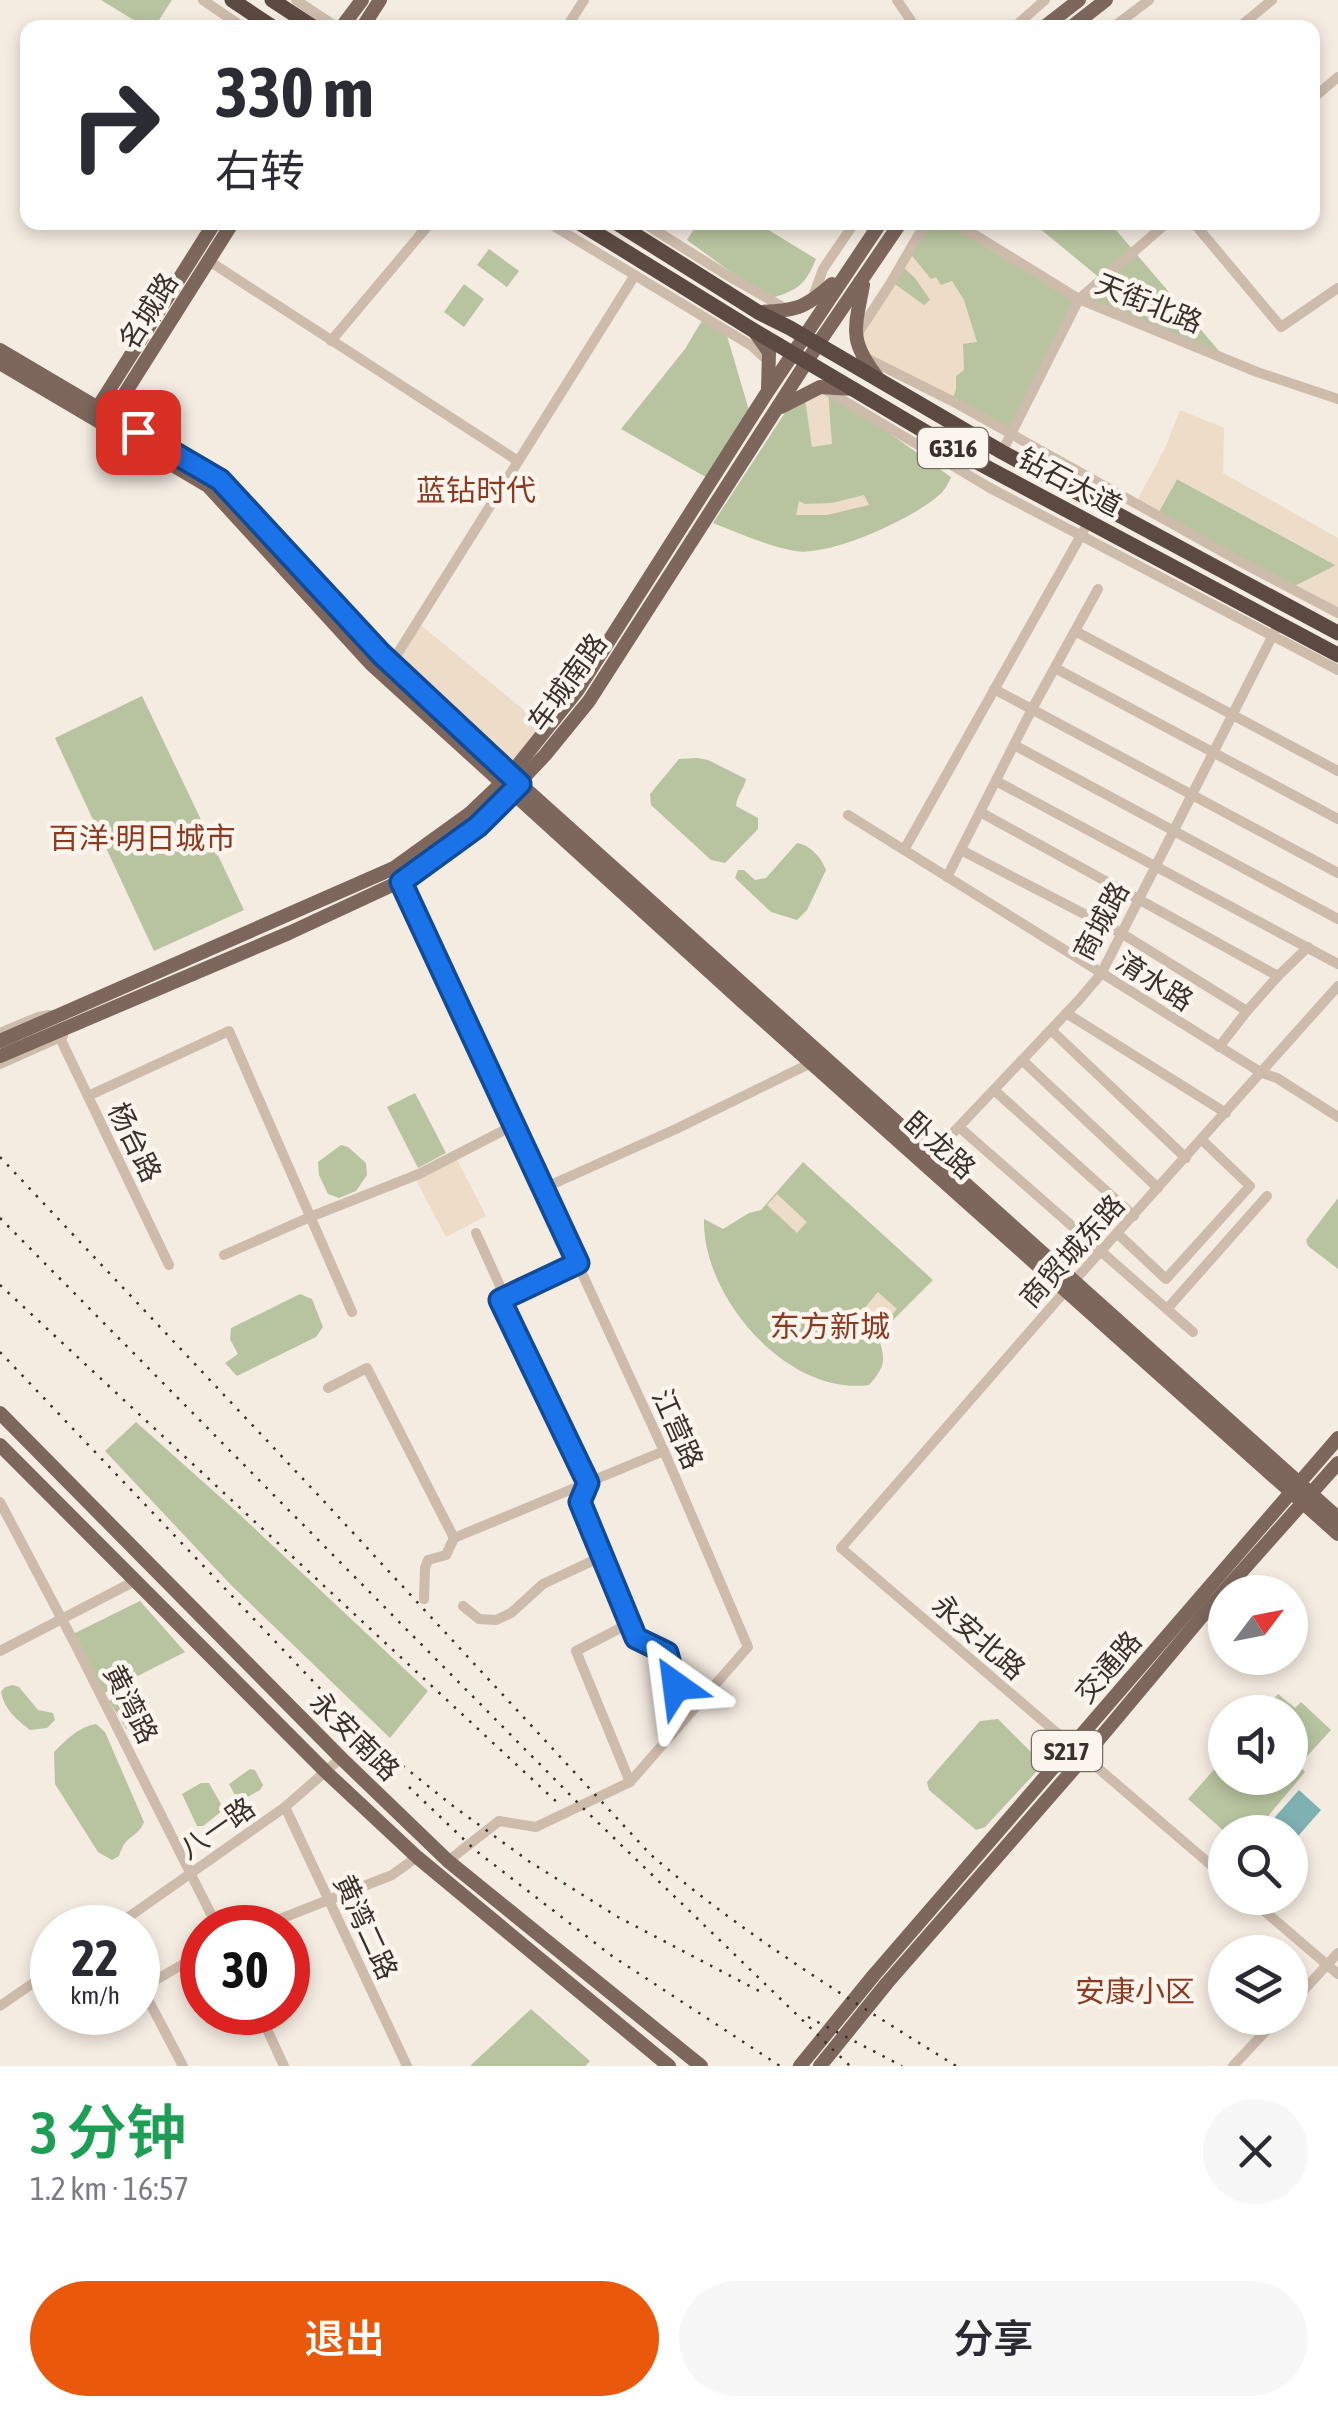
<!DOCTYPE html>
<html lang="zh">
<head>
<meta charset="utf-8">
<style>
  body { margin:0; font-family:"Asap Condensed","Noto Sans SC",sans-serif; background:#f7f7f7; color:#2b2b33; height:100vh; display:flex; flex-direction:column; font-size:38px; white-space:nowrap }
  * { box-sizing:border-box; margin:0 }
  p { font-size:32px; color:#7c7c81 }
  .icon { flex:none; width:55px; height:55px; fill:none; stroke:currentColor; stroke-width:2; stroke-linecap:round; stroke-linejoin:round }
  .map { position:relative; height:2066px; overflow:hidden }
  .side { display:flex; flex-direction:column; background:#fff; flex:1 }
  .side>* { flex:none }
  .hud { position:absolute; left:20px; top:20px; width:1300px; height:210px; border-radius:20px; box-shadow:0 5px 15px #0003; background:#fff; color:#2b2b33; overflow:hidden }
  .needle { width:65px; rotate:58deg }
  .controls { position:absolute; left:1208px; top:1575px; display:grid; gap:20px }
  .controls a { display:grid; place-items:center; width:100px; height:100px; border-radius:50%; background:#fff; box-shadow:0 5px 15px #0003; font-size:50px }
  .speed { position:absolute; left:30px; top:1905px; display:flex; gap:20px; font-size:50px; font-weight:700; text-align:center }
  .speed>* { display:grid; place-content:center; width:130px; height:130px; border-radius:50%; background:#fff; box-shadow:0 5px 15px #0003; line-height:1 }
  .speed small { font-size:25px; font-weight:400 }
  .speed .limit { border:15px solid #d22; background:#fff; color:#111 }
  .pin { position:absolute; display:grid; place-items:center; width:85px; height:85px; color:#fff; margin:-42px; border-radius:20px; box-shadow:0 5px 15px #0006 }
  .me { position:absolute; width:110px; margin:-55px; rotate:329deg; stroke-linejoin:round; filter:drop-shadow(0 0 8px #0008) }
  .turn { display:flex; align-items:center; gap:35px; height:210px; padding:0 30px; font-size:45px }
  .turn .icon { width:130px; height:130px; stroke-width:2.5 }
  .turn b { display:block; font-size:70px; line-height:85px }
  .round { display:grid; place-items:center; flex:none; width:105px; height:105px; border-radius:52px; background:#f7f7f7 }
  .summary { display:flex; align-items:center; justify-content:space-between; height:170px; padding:0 30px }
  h1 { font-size:60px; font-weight:600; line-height:75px; color:#1e9e55 }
  .primary-button { display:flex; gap:20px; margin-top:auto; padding:20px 30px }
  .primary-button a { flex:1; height:115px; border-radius:60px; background:#ea580c; color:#fff; font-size:40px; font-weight:600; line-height:115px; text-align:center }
  .primary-button a+a { background:#f7f7f7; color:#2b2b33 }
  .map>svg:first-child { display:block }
  .green { fill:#b8c4a0 }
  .plaza { fill:#ecdcc8 }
  .water { fill:#7fb0b2 }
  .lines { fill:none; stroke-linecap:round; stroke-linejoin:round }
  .minor { stroke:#cdbbac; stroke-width:10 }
  .major { stroke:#7d675c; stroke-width:14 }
  .highway { stroke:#5c4a42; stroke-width:15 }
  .rail { stroke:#3b302b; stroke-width:2.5; stroke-dasharray:2.5 8; stroke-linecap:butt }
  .route-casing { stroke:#114b97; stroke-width:25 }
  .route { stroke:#1a73e8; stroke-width:18 }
  .labels { text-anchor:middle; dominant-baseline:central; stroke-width:9; stroke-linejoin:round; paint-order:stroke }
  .shield { fill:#fbf5ee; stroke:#756b66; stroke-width:2.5 }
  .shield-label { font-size:25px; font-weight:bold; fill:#3b302b }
  .street-label { font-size:28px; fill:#3b302b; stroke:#fbf5ee }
  .neighbourhood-label { font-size:30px; fill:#8c3b22; stroke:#fbf5ee }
</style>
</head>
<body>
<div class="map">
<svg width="1338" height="2066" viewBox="0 0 1338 2066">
  <rect width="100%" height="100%" fill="#f4ebe1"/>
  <!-- green -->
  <g class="green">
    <polygon points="101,0 172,0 155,26 145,27"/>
    <path d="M698,223H757L816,259C805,286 796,291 768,299L687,240Z"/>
    <polygon points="926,223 954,223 1079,299 1101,279 1033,223 1110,223 1225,358 1079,299 1011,433 952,401 890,284"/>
    <polygon points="489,249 519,271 507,287 477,265"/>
    <polygon points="464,284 484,299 464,327 444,312"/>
    <polygon points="704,317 725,329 751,417 711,480 621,429 685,349"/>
    <path d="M804,393L840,398L951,477C948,484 944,492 938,496C912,519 829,557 795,551C767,546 739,533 713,523L794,399Z"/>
    <polygon points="1177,479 1337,566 1291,588 1157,515"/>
    <polygon points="142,696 244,910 154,951 55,738"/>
    <path d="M697,758L708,760L746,779C744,789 737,795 736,806L758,818V829L725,863L711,860L651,805L650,794L679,759Z"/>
    <path d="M797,843C810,845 821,857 826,870L807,910L797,920L771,912L735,878L738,870H744L755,880L766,878Z"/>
    <polygon points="415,1093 446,1153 418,1168 387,1107"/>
    <polygon points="341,1145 348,1147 366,1163 367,1175 356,1191 339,1198 328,1194 319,1175 318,1162"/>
    <path d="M803,1162L933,1280L878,1335C885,1359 887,1365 869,1385C787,1396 702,1297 704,1219L723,1229L749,1213L761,1210Z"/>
    <polygon points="1338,1198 1338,1269 1308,1246 1306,1240"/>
    <polygon points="300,1294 312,1299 323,1327 316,1337 237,1376 225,1363 238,1354 230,1339 231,1328"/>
    <polygon points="136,1422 238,1513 428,1691 390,1738 231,1585 105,1451"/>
    <polygon points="140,1601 185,1652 104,1693 73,1634"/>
    <path d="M13,1685L19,1687L38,1710L53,1713L55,1720L47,1728L30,1730C17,1720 4,1709 1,1692L5,1687Z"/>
    <polygon points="1278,1694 1295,1708 1301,1702 1331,1730 1299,1765 1305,1772 1264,1821 1276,1832 1225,1832 1188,1799 1225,1757 1225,1778 1290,1778 1290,1712 1263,1712"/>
    <polygon points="120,1695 136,1723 126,1729 109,1701"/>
    <polygon points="998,1719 1038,1759 1037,1771 985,1827 976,1830 929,1790 927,1782 980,1721"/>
    <path d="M96,1724L105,1732L144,1822C137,1839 126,1833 119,1856L112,1860L98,1852L55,1784L54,1752C66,1740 78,1727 96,1724Z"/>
    <polygon points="250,1769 255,1770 263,1785 260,1790 242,1800 237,1799 229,1784"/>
    <polygon points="201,1783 209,1783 222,1806 222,1811 203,1826 197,1826 182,1794"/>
    <polygon points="531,2009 590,2061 585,2066 470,2066"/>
  </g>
  <!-- plaza -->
  <g class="plaza">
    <polygon points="909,252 931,279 936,277 941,285 952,281 964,300 977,342 963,344 964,370 956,376 956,389 952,401 861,356 856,337 892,282 924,305 930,300 915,278 901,265"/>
    <polygon points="828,391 832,444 812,447 804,393"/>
    <polygon points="1180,410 1224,428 1223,473 1338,538 1338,613 1291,588 1336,565 1177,479 1157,515 1136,503 1166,446"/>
    <polygon points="864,495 869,505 827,515 796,515 799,501 805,504 832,503"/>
    <polygon points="417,622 547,729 510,775 391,664"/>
    <polygon points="455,1156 486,1216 446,1237 414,1176"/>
    <polygon points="777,1194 807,1222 797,1233 767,1205"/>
    <polygon points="878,1292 897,1309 867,1341 850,1325"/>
  </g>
  <!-- water -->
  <polygon class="water" points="1299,1790 1321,1810 1292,1843 1290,1832 1279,1832 1269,1824"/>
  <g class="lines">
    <!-- minor -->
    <g class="minor">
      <polyline points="203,0 244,28"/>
      <polyline points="296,0 338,28"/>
      <polyline points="897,0 916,28"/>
      <polyline points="566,28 584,0"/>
      <polyline points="1013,28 1045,0"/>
      <polyline points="1112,28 1149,0"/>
      <polyline points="1238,28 1272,0"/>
      <polyline points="1312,99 1338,77"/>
      <polyline points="547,222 752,346 766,359"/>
      <polyline points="642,222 730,277 788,310"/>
      <polyline points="954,222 1079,299 1257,372 1338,399"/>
      <polyline points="1193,222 1281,327 1338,288"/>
      <polyline points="209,261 518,461"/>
      <polyline points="812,300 823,269 855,222"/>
      <polyline points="856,336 890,284 926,222"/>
      <polyline points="331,341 431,222"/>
      <polyline points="864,357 952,401 1239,561 1338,613"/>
      <polyline points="826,390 990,488 1338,670"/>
      <polyline points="1002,452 1079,299 1168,222"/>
      <polyline points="1075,631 1338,771"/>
      <polyline points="391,664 635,275"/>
      <polyline points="1055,668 1338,819"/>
      <polyline points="994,689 1338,873"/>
      <polyline points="1014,745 1338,919"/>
      <polyline points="996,781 1338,964"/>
      <polyline points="980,812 1278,976 1308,947"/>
      <polyline points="848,815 1262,1073 1277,1078 1338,1117"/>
      <polyline points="904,850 1084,530"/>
      <polyline points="961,850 1121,933 1247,1011 1278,976"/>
      <polyline points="947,877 1032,709 1098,589"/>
      <polyline points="401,881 664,1451 748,1647 630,1782 536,1827 499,1821 448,1861"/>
      <polyline points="1066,1013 1226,1113"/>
      <polyline points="1051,1030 1186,1158"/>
      <polyline points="0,1033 38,1017 50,1015"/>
      <polyline points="60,1038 169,1265"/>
      <polyline points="1219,1047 1247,1011"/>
      <polyline points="1022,1060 1158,1188"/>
      <polyline points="0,1064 63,1036"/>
      <polyline points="994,1090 1134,1216"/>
      <polyline points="88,1096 229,1031 352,1312"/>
      <polyline points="959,1127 1193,1332"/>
      <polyline points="934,1153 1078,1001 1101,974 1279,623"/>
      <polyline points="544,1188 676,1129 811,1063"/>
      <polyline points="476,1233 505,1297"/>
      <polyline points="1117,1233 1166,1279 1250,1186 1202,1140"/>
      <polyline points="224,1255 310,1217 419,1174 514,1125"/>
      <polyline points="578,1263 500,1300 587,1483 580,1502 636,1638 667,1653 685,1718"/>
      <polyline points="1167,1309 1267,1196"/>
      <polyline points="328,1388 367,1368 454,1538 664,1451"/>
      <polyline points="0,1502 74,1642 218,1928"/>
      <polyline points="424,1599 425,1568 428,1560 446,1555 454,1538"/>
      <polyline points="463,1606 479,1619 496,1620 511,1613 543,1584 603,1556"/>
      <polyline points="0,1651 135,1581"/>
      <polyline points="630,1782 576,1651 630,1623"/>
      <polyline points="285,1807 407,2066"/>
      <polyline points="1225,1877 841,1548 1074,1281 1338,986"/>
      <polyline points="1249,1898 1338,1974"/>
      <polyline points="113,1928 285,1807 341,1758"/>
      <polyline points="257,1928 392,1875 417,1857"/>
      <polyline points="142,1988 202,1953"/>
      <polyline points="138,1990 142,1988 183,2066"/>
      <polyline points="1290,2005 1338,1953"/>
      <polyline points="0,2006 52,1970"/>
      <polyline points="259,2012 284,2066"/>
      <polyline points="1233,2066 1278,2018"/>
    </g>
    <!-- major -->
    <g class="major">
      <polyline points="341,28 362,0"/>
      <polyline points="362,28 380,0"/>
      <polyline points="1043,28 1079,0"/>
      <polyline points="1070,28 1106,0"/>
      <path d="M863,285C855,329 848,339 877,377"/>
      <path d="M758,312C796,310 803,310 832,284"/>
      <polyline points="754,331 769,352 768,389"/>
      <polyline points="0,350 220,480 381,655 510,775 1338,1518"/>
      <polyline points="0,363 208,486 371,664 744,1003 1338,1534"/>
      <polyline points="781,407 820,387 854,389"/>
      <polyline points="95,412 215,222"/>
      <polyline points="108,420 233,222"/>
      <polyline points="0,1041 394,868 469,814 510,775 577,691 768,391 881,222"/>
      <polyline points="0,1056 289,933 401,881 478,826 545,755 589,701 820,341 901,222"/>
      <polyline points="0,1413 341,1758 448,1861 701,2066"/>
      <polyline points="0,1445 326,1772 417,1857 669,2066"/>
      <polyline points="800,2066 874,1975 1338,1438"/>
      <polyline points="820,2066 887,1983 1085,1756 1203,1615 1338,1463"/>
    </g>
    <!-- highway -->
    <g class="highway">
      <polyline points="232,0 274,28"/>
      <polyline points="272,0 315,28"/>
      <polyline points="578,222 753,330 973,460 1338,655"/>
      <polyline points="615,222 758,312 790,328 1002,452 1338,633"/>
    </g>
    <!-- rail -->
    <g class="rail">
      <path d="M0,1157L320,1497L650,1854C744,1936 851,2000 956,2066"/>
      <polyline points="0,1218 586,1811 850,2066"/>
      <polyline points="0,1285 561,1806"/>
      <polyline points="0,1352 328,1697 388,1754 453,1806 530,1862 618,1917 763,1993"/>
      <polyline points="409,1787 475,1850 612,1956 780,2066"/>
      <polyline points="808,2017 902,2066"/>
    </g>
  </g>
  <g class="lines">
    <defs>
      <polyline id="route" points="138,432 220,480 381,654 520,784 478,826 401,882 578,1263 500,1300 588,1483 580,1502 636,1638 667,1653 676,1686"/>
    </defs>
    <!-- route casing -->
    <use href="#route" class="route-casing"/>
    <!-- route -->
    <use href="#route" class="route"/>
  </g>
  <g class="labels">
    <!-- shield labels -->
    <g class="shield">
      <rect x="918" y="428" width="70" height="40" rx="8"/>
      <rect x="1032" y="1731" width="70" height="40" rx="8"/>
    </g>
    <g class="shield-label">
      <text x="953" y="448">G316</text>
      <text x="1067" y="1751">S217</text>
    </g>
    <!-- street labels -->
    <g class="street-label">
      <text transform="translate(1149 303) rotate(22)">天街北路</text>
      <text transform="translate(148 311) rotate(-58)">名城路</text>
      <text transform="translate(1070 482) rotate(28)">钻石大道</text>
      <text transform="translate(567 682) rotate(-54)">车城南路</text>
      <text transform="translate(1101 921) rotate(-62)">商城路</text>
      <text transform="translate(1155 981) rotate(32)">淯水路</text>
      <text transform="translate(135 1142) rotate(64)">杨台路</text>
      <text transform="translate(940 1145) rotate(42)">卧龙路</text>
      <text transform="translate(1072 1251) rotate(-48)">商贸城东路</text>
      <text transform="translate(678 1429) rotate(66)">江营路</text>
      <text transform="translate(979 1637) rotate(41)">永安北路</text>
      <text transform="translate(1108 1667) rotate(-49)">交通路</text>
      <text transform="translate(131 1704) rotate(63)">黄湾路</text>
      <text transform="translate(355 1736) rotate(45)">永安南路</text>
      <text transform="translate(217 1828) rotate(-35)">八一路</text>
      <text transform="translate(366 1927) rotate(65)">黄湾二路</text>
    </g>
    <!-- neighbourhood labels -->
    <g class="neighbourhood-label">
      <text x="476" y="490">蓝钻时代</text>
      <text x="142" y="838">百洋·明日城市</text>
      <text x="830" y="1326">东方新城</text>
      <text x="1135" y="1991">安康小区</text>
    </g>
  </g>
</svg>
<div class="controls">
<a><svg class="needle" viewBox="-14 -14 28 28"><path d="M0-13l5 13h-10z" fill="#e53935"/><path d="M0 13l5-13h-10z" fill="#7c7c81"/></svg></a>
<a><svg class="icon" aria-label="sound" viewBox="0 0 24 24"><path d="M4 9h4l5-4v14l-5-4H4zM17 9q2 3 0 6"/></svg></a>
<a><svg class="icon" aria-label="search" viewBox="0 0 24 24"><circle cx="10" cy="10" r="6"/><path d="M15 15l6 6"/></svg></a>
<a><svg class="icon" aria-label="layers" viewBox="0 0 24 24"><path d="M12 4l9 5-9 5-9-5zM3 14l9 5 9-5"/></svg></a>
</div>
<div class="speed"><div>22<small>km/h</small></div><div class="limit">30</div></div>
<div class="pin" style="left:138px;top:432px;background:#d93025"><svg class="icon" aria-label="arrive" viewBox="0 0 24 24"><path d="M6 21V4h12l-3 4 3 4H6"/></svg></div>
<svg class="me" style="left:676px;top:1686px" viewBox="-20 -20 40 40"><path d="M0-17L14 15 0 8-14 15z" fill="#1a73e8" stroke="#fff" stroke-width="4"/></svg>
<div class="hud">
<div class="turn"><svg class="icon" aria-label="right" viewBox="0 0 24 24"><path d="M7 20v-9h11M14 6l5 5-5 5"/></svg><div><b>330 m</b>右转</div></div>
</div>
</div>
<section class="side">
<div class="summary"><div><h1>3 分钟</h1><p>1.2 km · 16:57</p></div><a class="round"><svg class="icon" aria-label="close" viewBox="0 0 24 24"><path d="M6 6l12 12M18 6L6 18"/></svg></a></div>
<div class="primary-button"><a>退出</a><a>分享</a></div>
</section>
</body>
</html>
